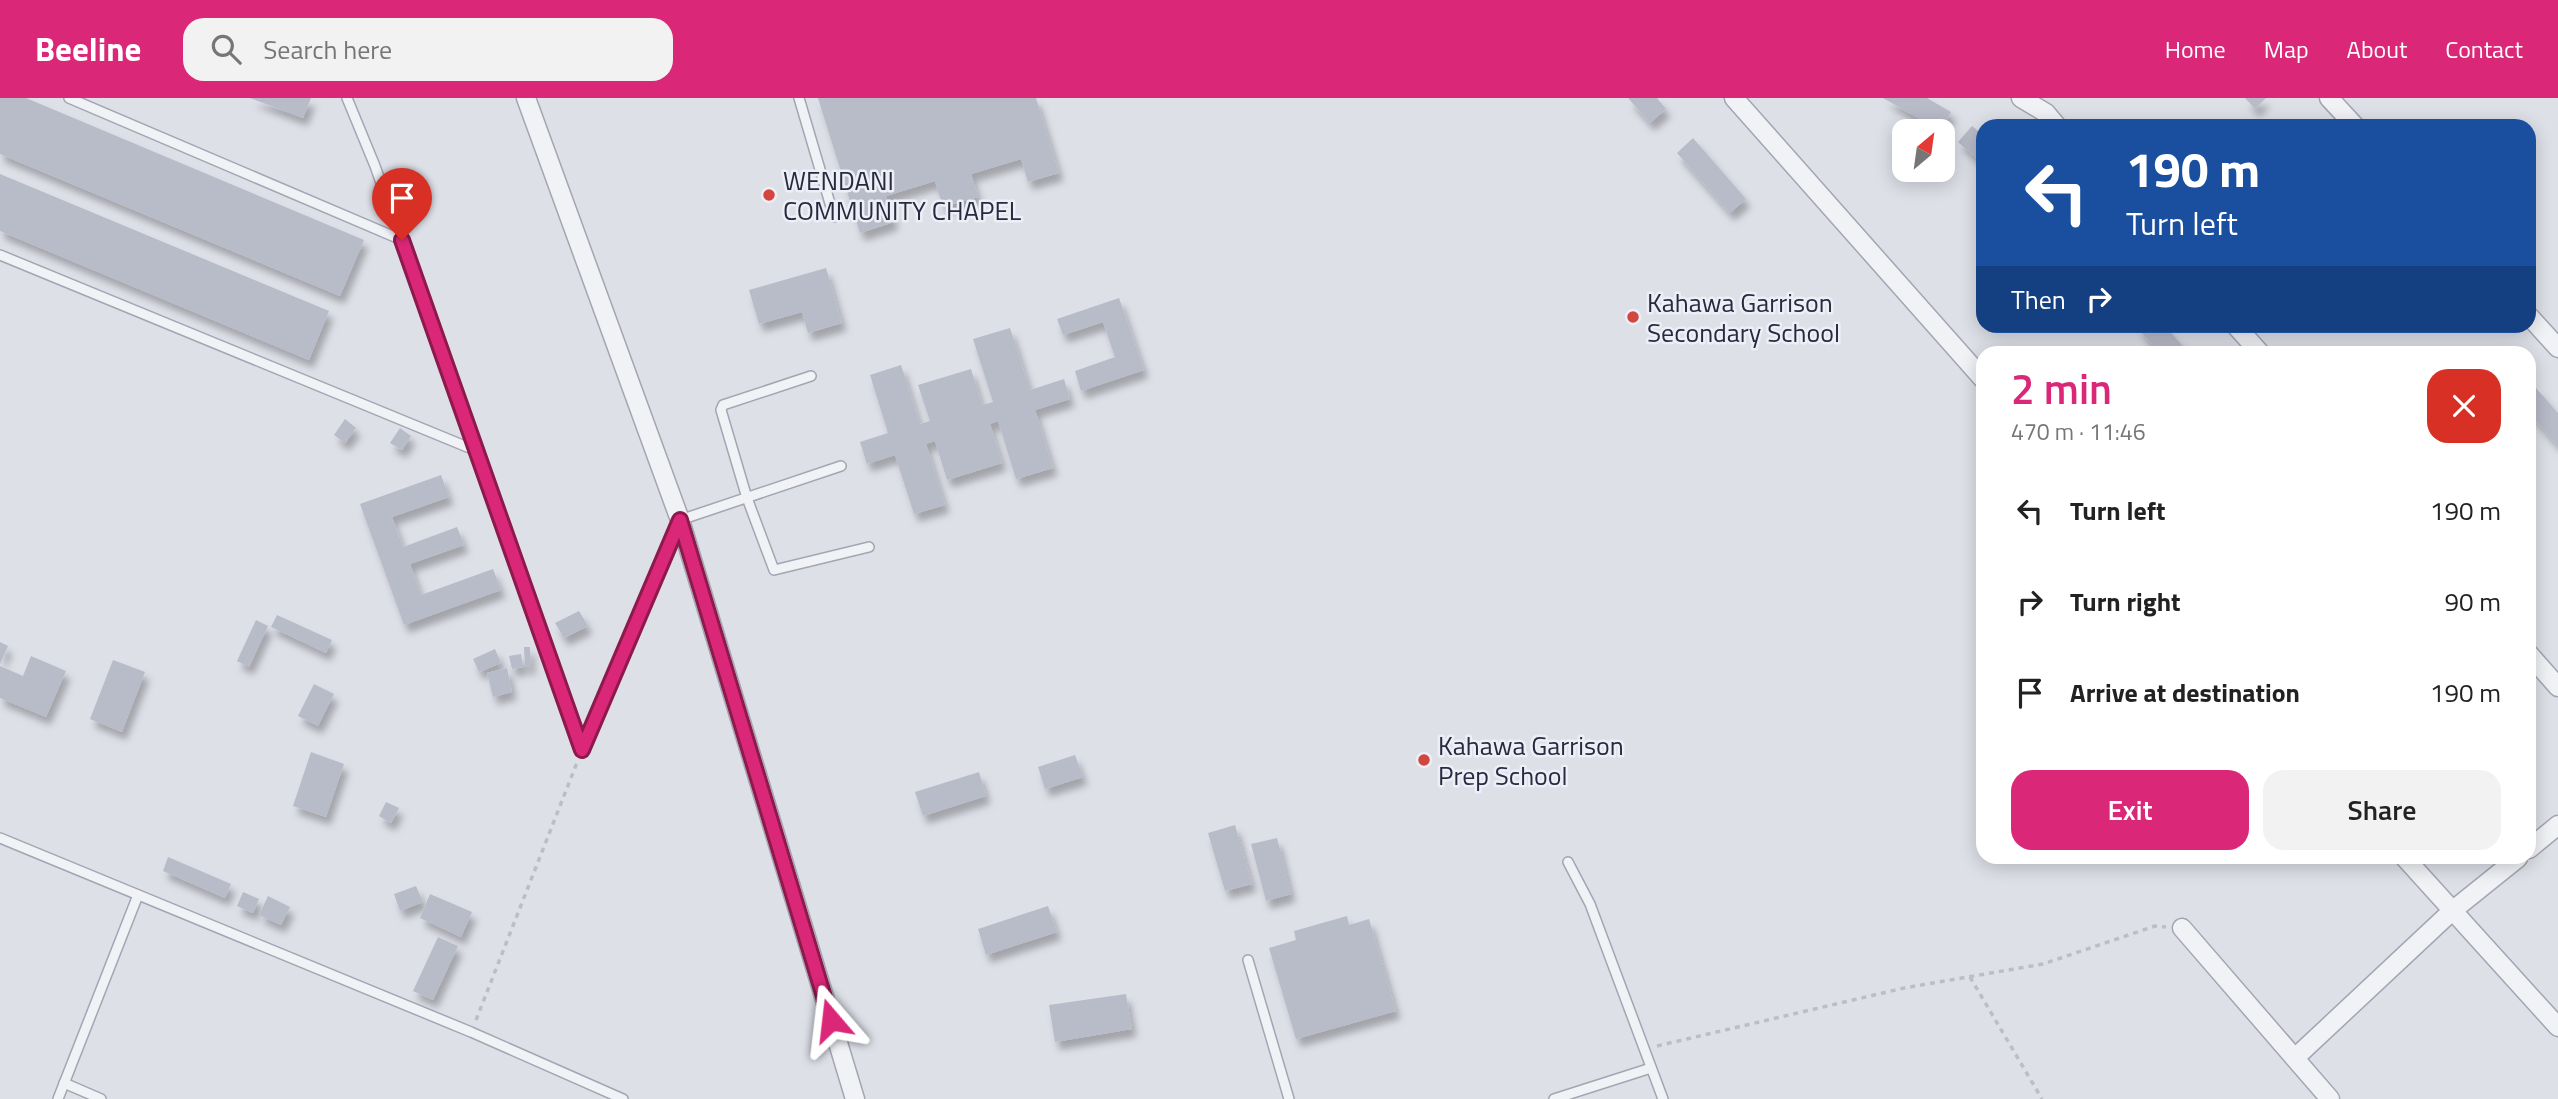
<!DOCTYPE html>
<html lang="en">
<head>
<meta charset="utf-8">
<style>
  body { margin:0; font-family:"Titillium Web",sans-serif; background:#f2f2f2; color:#222; height:100vh; display:flex; flex-direction:column; font-size:26px; white-space:nowrap }
  * { box-sizing:border-box; margin:0 }
  p { font-size:23px; color:#767676 }
  .icon { flex:none; width:38px; height:38px; fill:none; stroke:currentColor; stroke-width:2; stroke-linecap:round; stroke-linejoin:round }
  .map { position:relative; flex:1; overflow:hidden }
  .panel { position:absolute; left:1976px; top:248px; width:560px; height:518px; display:flex; flex-direction:column; background:#fff; border-radius:21px; box-shadow:0 4px 18px #0003 }
  .panel>* { flex:none }
  .top-card { position:absolute; left:1976px; top:21px; width:560px; height:214px; border-radius:21px; box-shadow:0 4px 18px #0003; background:#1a4fa0; color:#fff; overflow:hidden }
  .needle { width:46px; rotate:29deg }
  .tools { position:absolute; left:1892px; top:21px; display:grid; gap:14px }
  .tools a { display:grid; place-items:center; width:63px; height:63px; border-radius:14px; background:#fff; box-shadow:0 4px 18px #0003; font-size:35px }
  .pin { position:absolute; display:grid; place-items:center; width:60px; height:60px; color:#fff; margin:-72px -30px; border-radius:50% 50% 50% 0; rotate:-45deg; box-shadow:0 0 7px #0007 }
  .pin .icon { rotate:45deg }
  .me { position:absolute; width:77px; margin:-38px; rotate:343deg; stroke-linejoin:round; filter:drop-shadow(0 0 5px #0008) }
  .turn { display:flex; align-items:center; gap:24px; height:147px; padding:0 35px; font-size:32px }
  .turn .icon { width:91px; height:91px; stroke-width:2.5 }
  .turn b { display:block; font-size:49px; line-height:60px }
  .then { display:flex; align-items:center; height:66px; padding:0 35px; background:#0003; gap:14px; font-size:26px }
  .round { display:grid; place-items:center; flex:none; width:74px; height:74px; border-radius:21px; background:#f2f2f2 }
  .overview { display:flex; align-items:center; justify-content:space-between; height:119px; padding:0 35px }
  h1 { font-size:42px; font-weight:600; line-height:52px; color:#db2777 }
  .button { display:flex; gap:14px; margin-top:auto; padding:14px 35px }
  .button a { flex:1; height:80px; border-radius:21px; background:#db2777; color:#fff; font-size:28px; font-weight:600; line-height:80px; text-align:center }
  .button a+a { background:#f2f2f2; color:#222 }
  ul { padding:0; list-style:none }
  li { display:flex; align-items:center; gap:21px; height:91px; padding:0 35px }
  li div { flex:1 }
  li b { display:block; font-size:26px }
  li em { font-style:normal }
  header { display:flex; align-items:center; gap:42px; box-sizing:border-box; height:98px; padding:0 35px; background:#db2777; color:#fff }
  header strong { font-size:33px }
  nav { display:flex; gap:38px; margin-inline-start:auto; font-size:24px }
  .search { width:490px; height:63px; background:#f2f2f2; display:flex; align-items:center; gap:18px; box-sizing:border-box; padding:0 24px; border-radius:21px; color:#767676; font-size:26px }
  .map>svg:first-child { display:block }
  .building { fill:#b8bbc8; filter:url(#shadow) }
  .lines { fill:none; stroke-linecap:round; stroke-linejoin:round }
  .service-casing { stroke:#a3a6b2; stroke-width:12 }
  .minor-casing { stroke:#a3a6b2; stroke-width:21 }
  .path { stroke:#bcbec7; stroke-width:3.5; stroke-dasharray:5 5; stroke-linecap:butt }
  .service { stroke:#f1f2f6; stroke-width:9 }
  .minor { stroke:#f1f2f6; stroke-width:18 }
  .route-casing { stroke:#8e194d; stroke-width:18 }
  .route { stroke:#db2777; stroke-width:12 }
  .poi-dot { fill:#d2463f; stroke:#eeeff6; stroke-width:2.5 }
  .labels { text-anchor:middle; dominant-baseline:central; stroke-width:5; stroke-linejoin:round; paint-order:stroke }
  .poi-label { font-size:26px; fill:#272b40; stroke:#eeeff6; text-anchor:start }
</style>
</head>
<body>
<header>
<strong>Beeline</strong>
<div class="search"><svg class="icon" aria-label="search" viewBox="0 0 24 24"><circle cx="10" cy="10" r="6"/><path d="M15 15l6 6"/></svg>Search here</div>
<nav><a>Home</a><a>Map</a><a>About</a><a>Contact</a></nav>
</header>
<div class="map">
<svg width="2558" height="1001" viewBox="0 0 2558 1001">
  <defs>
    <filter id="shadow"><feDropShadow dx="4.5" dy="8" stdDeviation="3.5" flood-color="#0004"/></filter>
  </defs>
  <rect width="100%" height="100%" fill="#dee0e8"/>
  <!-- building -->
  <g class="building">
    <polygon points="0,0 26,0 364,142 340,198 0,56"/>
    <polygon points="250,0 311,0 303,20"/>
    <polygon points="818,0 1036,0 1059,75 1028,84 1021,61 971,76 978,99 943,109 935,83 886,98 894,124 860,135"/>
    <polygon points="1628,0 1657,0 1666,11 1650,25"/>
    <polygon points="1883,0 1927,0 1951,14 1941,33"/>
    <polygon points="2245,0 2266,0 2255,11"/>
    <polygon points="1972,28 1983,37 1983,66 1958,44"/>
    <polygon points="1693,40 1746,101 1730,115 1677,55"/>
    <polygon points="0,76 329,213 309,262 0,133"/>
    <polygon points="826,170 842,225 808,235 802,214 759,226 749,192"/>
    <polygon points="1119,200 1144,272 1081,293 1075,273 1115,259 1103,224 1063,237 1057,221"/>
    <polygon points="2136,228 2165,228 2182,247 2173,256 2161,256"/>
    <polygon points="1010,230 1030,292 1064,281 1070,301 1035,312 1053,370 1016,381 998,323 990,326 1002,365 947,382 935,343 926,346 945,407 914,416 895,357 867,366 860,344 888,335 870,277 901,267 920,326 930,323 918,287 971,271 982,307 993,304 973,241"/>
    <polygon points="2536,290 2558,315 2558,348 2529,315 2529,297"/>
    <polygon points="345,321 356,330 345,345 334,337"/>
    <polygon points="400,330 411,338 402,352 390,345"/>
    <polygon points="441,377 449,399 392,419 403,449 457,429 464,447 410,466 421,497 493,471 501,492 404,527 360,406"/>
    <polygon points="579,513 588,528 564,540 555,525"/>
    <polygon points="277,517 332,542 326,555 271,529"/>
    <polygon points="256,522 268,528 249,569 237,563"/>
    <polygon points="0,544 8,548 0,566"/>
    <polygon points="524,549 530,549 531,569 525,569"/>
    <polygon points="495,551 501,565 479,574 473,561"/>
    <polygon points="521,556 523,569 512,571 509,558"/>
    <polygon points="31,558 66,573 46,619 0,600 0,568 23,578"/>
    <polygon points="113,562 145,574 122,634 90,621"/>
    <polygon points="507,570 512,594 493,599 487,575"/>
    <polygon points="314,586 334,596 318,628 298,618"/>
    <polygon points="311,654 344,666 326,719 293,708"/>
    <polygon points="1075,657 1083,679 1045,691 1038,669"/>
    <polygon points="979,674 986,698 923,718 915,694"/>
    <polygon points="386,704 399,710 391,725 379,718"/>
    <polygon points="1235,727 1252,786 1225,793 1208,735"/>
    <polygon points="1277,740 1291,796 1266,803 1251,746"/>
    <polygon points="168,759 231,786 225,800 163,773"/>
    <polygon points="416,788 423,804 400,813 394,796"/>
    <polygon points="243,794 259,801 253,815 237,808"/>
    <polygon points="430,796 472,814 461,839 420,820"/>
    <polygon points="268,798 290,809 281,827 259,817"/>
    <polygon points="1048,808 1057,834 986,857 978,831"/>
    <polygon points="1347,818 1349,827 1369,821 1396,913 1296,941 1269,850 1296,842 1294,833"/>
    <polygon points="438,839 458,848 433,902 413,893"/>
    <polygon points="1126,896 1132,931 1055,944 1049,907"/>
  </g>
  <g class="lines">
    <defs>
      <g id="service">
        <polyline points="69,0 402,142"/>
        <polyline points="347,0 375,68 582,652"/>
        <polyline points="799,0 834,119"/>
        <polyline points="0,157 477,353"/>
        <polyline points="811,278 723,307 721,312 747,400 774,472 869,449"/>
        <polyline points="582,652 680,422 841,368"/>
        <polyline points="0,740 471,934 623,1001"/>
        <polyline points="1568,764 1590,806 1663,1001"/>
        <polyline points="1248,862 1289,1001"/>
        <polyline points="64,985 101,1001"/>
        <polyline points="58,1001 138,797"/>
        <polyline points="1554,1001 1651,970"/>
      </g>
      <g id="minor">
        <polyline points="526,0 680,422 855,1001"/>
        <polyline points="1734,0 1983,281"/>
        <polyline points="2021,0 2046,15 2057,28"/>
        <polyline points="2329,0 2355,28"/>
        <polyline points="2529,218 2558,250"/>
        <polyline points="2236,228 2261,256"/>
        <polyline points="2529,556 2558,589"/>
        <polyline points="2529,751 2558,727"/>
        <polyline points="2405,760 2558,929"/>
        <polyline points="2182,830 2330,1001"/>
        <polyline points="2296,959 2452,813 2518,760"/>
      </g>
    </defs>
    <!-- service casing -->
    <use href="#service" class="service-casing"/>
    <!-- minor casing -->
    <use href="#minor" class="minor-casing"/>
    <!-- path -->
    <g class="path">
      <polyline points="1970,879 2042,1001"/>
      <polyline points="476,922 578,662"/>
      <polyline points="1657,948 1904,890 2043,866 2155,828 2166,829"/>
    </g>
    <!-- service -->
    <use href="#service" class="service"/>
    <!-- minor -->
    <use href="#minor" class="minor"/>
  </g>
  <g class="lines">
    <defs>
      <polyline id="route" points="402,142 582,652 680,422 831,922"/>
    </defs>
    <!-- route casing -->
    <use href="#route" class="route-casing"/>
    <!-- route -->
    <use href="#route" class="route"/>
  </g>
  <!-- markers -->
  <g class="poi-dot">
    <circle cx="769" cy="97" r="7"/>
    <circle cx="1633" cy="219" r="7"/>
    <circle cx="1424" cy="662" r="7"/>
  </g>
  <g class="labels">
    <!-- poi labels -->
    <g class="poi-label">
      <text x="783" y="82">WENDANI<tspan x="783" dy="30">COMMUNITY CHAPEL</tspan></text>
      <text x="1647" y="204">Kahawa Garrison<tspan x="1647" dy="30">Secondary School</tspan></text>
      <text x="1438" y="647">Kahawa Garrison<tspan x="1438" dy="30">Prep School</tspan></text>
    </g>
  </g>
</svg>
<div class="tools">
<a><svg class="needle" viewBox="-14 -14 28 28"><path d="M0-13l5 13h-10z" fill="#e53935"/><path d="M0 13l5-13h-10z" fill="#767676"/></svg></a>
</div>
<div class="pin" style="left:402px;top:142px;background:#d93025"><svg class="icon" aria-label="arrive" viewBox="0 0 24 24"><path d="M6 21V4h12l-3 4 3 4H6"/></svg></div>
<svg class="me" style="left:831px;top:922px" viewBox="-20 -20 40 40"><path d="M0-17L14 15 0 8-14 15z" fill="#db2777" stroke="#fff" stroke-width="4"/></svg>
<div class="top-card">
<div class="turn"><svg class="icon" aria-label="left" viewBox="0 0 24 24"><path d="M17 20v-9H6M10 6l-5 5 5 5"/></svg><div><b>190 m</b>Turn left</div></div>
<div class="then">Then<svg class="icon" aria-label="right" viewBox="0 0 24 24"><path d="M7 20v-9h11M14 6l5 5-5 5"/></svg></div>
</div>
<section class="panel">
<div class="overview"><div><h1>2 min</h1><p>470 m · 11:46</p></div><a class="round" style="background:#d93025;color:#fff"><svg class="icon" aria-label="close" viewBox="0 0 24 24"><path d="M6 6l12 12M18 6L6 18"/></svg></a></div>
<ul>
<li><svg class="icon" aria-label="left" viewBox="0 0 24 24"><path d="M17 20v-9H6M10 6l-5 5 5 5"/></svg><div><b>Turn left</b></div><em>190 m</em></li>
<li><svg class="icon" aria-label="right" viewBox="0 0 24 24"><path d="M7 20v-9h11M14 6l5 5-5 5"/></svg><div><b>Turn right</b></div><em>90 m</em></li>
<li><svg class="icon" aria-label="arrive" viewBox="0 0 24 24"><path d="M6 21V4h12l-3 4 3 4H6"/></svg><div><b>Arrive at destination</b></div><em>190 m</em></li>
</ul>
<div class="button"><a>Exit</a><a>Share</a></div>
</section>
</div>
</body>
</html>
